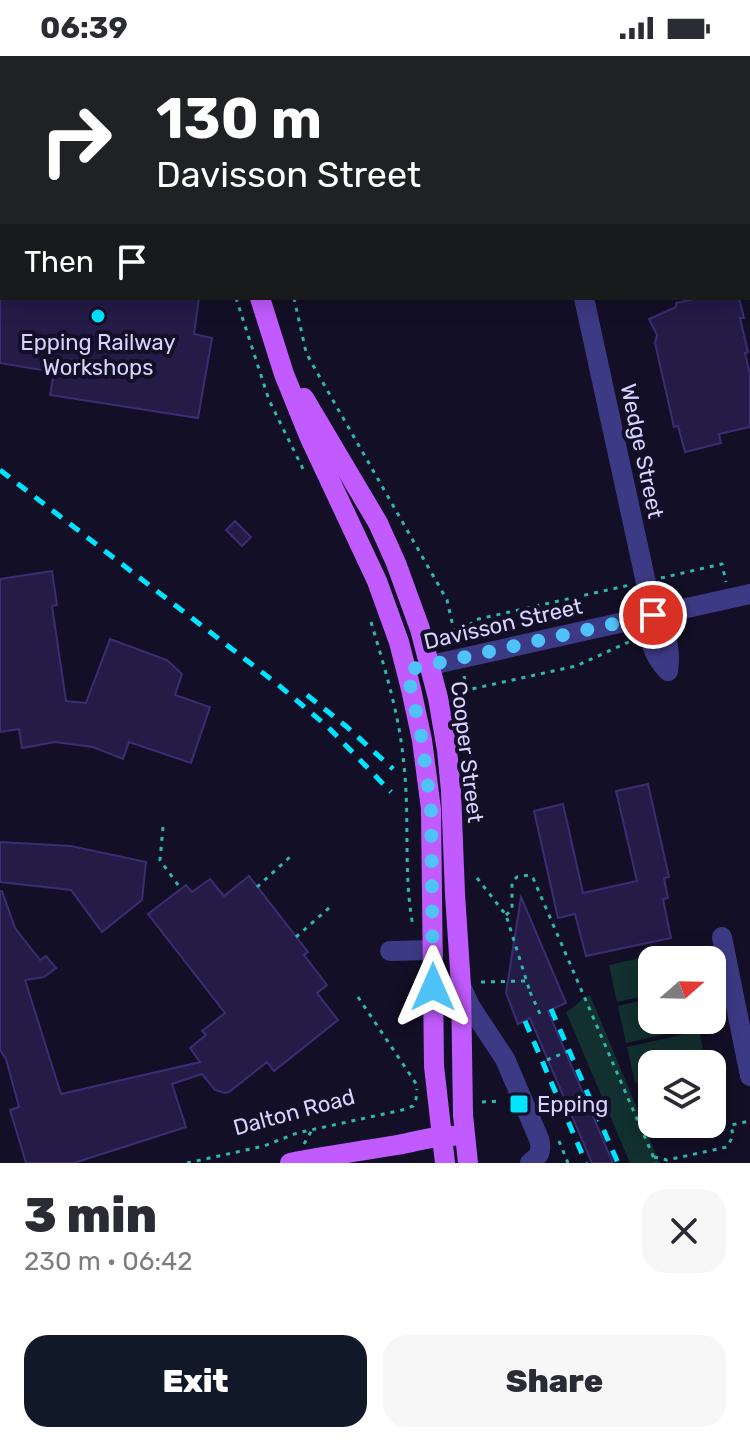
<!DOCTYPE html>
<html lang="en">
<head>
<meta charset="utf-8">
<style>
  body { margin:0; font-family:Rubik,sans-serif; background:#f7f7f7; color:#2b2b33; height:100vh; display:flex; flex-direction:column; font-size:30px; white-space:nowrap }
  * { box-sizing:border-box; margin:0 }
  p { font-size:26px; color:#7c7c81 }
  .icon { flex:none; width:44px; height:44px; fill:none; stroke:currentColor; stroke-width:2; stroke-linecap:round; stroke-linejoin:round }
  .map { position:relative; height:1107px; overflow:hidden }
  .sheet { display:flex; flex-direction:column; background:#fff; flex:1 }
  .sheet>* { flex:none }
  .top-card { position:absolute; left:0px; top:0px; width:750px; height:244px; box-shadow:0 4px 20px #0003; background:#202124; color:#fff; overflow:hidden }
  .needle { width:52px; rotate:70deg }
  .fabs { position:absolute; left:638px; top:890px; display:grid; gap:16px }
  .fabs a { display:grid; place-items:center; width:88px; height:88px; border-radius:16px; background:#fff; box-shadow:0 4px 20px #0003; font-size:40px }
  .pin { position:absolute; display:grid; place-items:center; width:68px; height:68px; color:#fff; margin:-34px; border:4px solid #fff; border-radius:50%; box-shadow:0 2px 8px #0007 }
  .me { position:absolute; width:88px; margin:-44px; rotate:0deg; stroke-linejoin:round; filter:drop-shadow(0 0 6px #0008) }
  .turn { display:flex; align-items:center; gap:28px; height:168px; padding:0 24px; font-size:36px }
  .turn .icon { width:104px; height:104px; stroke-width:2.5 }
  .turn b { display:block; font-size:56px; line-height:68px }
  .then { display:flex; align-items:center; height:76px; padding:0 24px; background:#0003; gap:16px; font-size:30px }
  .round { display:grid; place-items:center; flex:none; width:84px; height:84px; border-radius:24px; background:#f7f7f7 }
  .summary { display:flex; align-items:center; justify-content:space-between; height:136px; padding:0 24px }
  h1 { font-size:48px; font-weight:800; line-height:60px }
  .cta { display:flex; gap:16px; margin-top:auto; padding:16px 24px }
  .cta a { flex:1; height:92px; border-radius:24px; background:#111827; color:#fff; font-size:32px; font-weight:800; line-height:92px; text-align:center }
  .cta a+a { background:#f7f7f7; color:#2b2b33 }
  .status { display:flex; justify-content:space-between; align-items:center; height:56px; padding:0 40px; background:#fff; direction:ltr }
  .status svg { height:22px; fill:currentColor }
  .map>svg:first-child { display:block }
  .green { fill:#12302f }
  .building { fill:#241b47; stroke:#3b2d73; stroke-width:2 }
  .lines { fill:none; stroke-linecap:round; stroke-linejoin:round }
  .path { stroke:#2fb8b0; stroke-width:3; stroke-dasharray:4 6; stroke-linecap:butt }
  .minor { stroke:#3d3a85; stroke-width:20 }
  .major { stroke:#c25bff; stroke-width:20 }
  .rail { stroke:#00e5ff; stroke-width:5; stroke-dasharray:12 10; stroke-linecap:butt }
  .route { stroke:#4fc3f7; stroke-width:14; stroke-dasharray:0 25.2 }
  .poi-dot { fill:#00e5ff; stroke:#130f26; stroke-width:3 }
  .labels { text-anchor:middle; dominant-baseline:central; stroke-width:8; stroke-linejoin:round; paint-order:stroke }
  .poi-label { font-size:22px; fill:#d9d4ff; stroke:#130f26 }
  .street-label { font-size:22px; fill:#d9d4ff; stroke:#130f26 }
</style>
</head>
<body>
<div class="status"><b>06:39</b><svg viewBox="0 0 49 12"><path d="M0 12V9h3v3zM5 12V6h3v6zM10 12V3h3v9zM15 12V0h3v12zM26 1h20v11H26zM47 4h2v5h-2z"/></svg></div>
<div class="map">
<svg width="750" height="1107" viewBox="0 0 750 1107">
  <rect width="100%" height="100%" fill="#130f26"/>
  <!-- green -->
  <g class="green">
    <polygon points="0,0 170,0 170,2 2,2 2,71 0,71"/>
    <polygon points="680,893 683,904 652,904 652,938 617,946 609,909"/>
    <path d="M590,939L656,1098L660,1107H630L566,956C576,951 580,943 590,939Z"/>
    <polygon points="652,942 652,964 696,964 698,971 626,987 618,950"/>
    <polygon points="699,975 706,1008 652,1008 652,1024 635,1027 627,991"/>
  </g>
  <!-- building -->
  <g class="building">
    <polygon points="0,242 199,242 194,278 212,282 198,362 50,339 54,316 0,307"/>
    <polygon points="699,242 739,242 744,262 740,262 748,296 745,297 750,318 750,371 719,378 721,387 685,396 678,370 674,371 655,287 657,279 649,263 676,251 676,247"/>
    <polygon points="235,465 251,481 242,490 226,474"/>
    <polygon points="52,515 57,549 52,550 66,645 86,647 110,583 167,604 182,618 175,639 210,651 191,707 129,686 123,703 93,691 55,686 22,692 19,673 0,676 0,523"/>
    <polygon points="648,728 669,821 664,822 668,842 663,843 671,882 586,900 575,858 558,862 534,755 563,748 583,837 637,825 616,735"/>
    <polygon points="0,786 71,790 146,806 142,844 102,876 71,834 0,826"/>
    <polygon points="249,820 308,896 304,899 327,929 317,937 338,964 274,1015 267,1006 229,1036 225,1037 215,1034 202,1018 172,1028 186,1071 74,1107 26,1107 10,1054 19,1051 6,1003 0,994 0,835 2,835 15,872 40,904 46,900 56,912 44,921 25,924 61,1038 200,1006 190,992 206,979 202,975 225,957 148,858 186,829 192,836 210,823 224,840"/>
    <polygon points="521,841 566,947 548,955 613,1107 592,1107 530,962 518,968 506,937"/>
  </g>
  <g class="lines">
    <!-- path -->
    <g class="path">
      <polyline points="180,0 180,2"/>
      <polyline points="240,0 241,2"/>
      <polyline points="236,242 269,344 305,417"/>
      <polyline points="294,242 306,296 310,304 447,544 456,584"/>
      <polyline points="661,522 722,508 726,526"/>
      <path d="M371,566C385,613 400,661 404,710C410,763 403,818 413,870"/>
      <polyline points="457,585 474,564 630,529"/>
      <polyline points="464,620 467,634 576,610 633,584"/>
      <polyline points="453,639 465,636"/>
      <polyline points="163,771 160,804 181,833"/>
      <polyline points="477,822 506,859 530,936"/>
      <polyline points="257,831 291,800"/>
      <polyline points="506,859 512,854 512,826 517,821 529,819 533,822 656,1107"/>
      <polyline points="296,881 329,852"/>
      <polyline points="481,926 525,925"/>
      <polyline points="530,936 540,958"/>
      <polyline points="358,941 417,1029"/>
      <polyline points="547,1004 569,995"/>
      <polyline points="482,1046 502,1045"/>
      <polyline points="559,1085 568,1107"/>
      <polyline points="304,1088 312,1074"/>
      <polyline points="654,1101 667,1104 727,1091 733,1080 731,1069 750,1065"/>
      <polyline points="187,1107 264,1090 297,1077 402,1054 413,1050 416,1043 417,1033"/>
    </g>
    <!-- minor -->
    <g class="minor">
      <polyline points="559,0 560,2"/>
      <polyline points="499,2 501,0"/>
      <polyline points="588,2 592,0"/>
      <polyline points="0,89 2,90"/>
      <path d="M584,242L653,559C667,575 671,594 668,615"/>
      <path d="M653,559C647,581 652,599 668,615"/>
      <polyline points="431,609 750,538"/>
      <polyline points="722,881 750,1020"/>
      <polyline points="390,895 433,894"/>
      <path d="M461,930L470,950L505,1003L539,1083C542,1094 540,1100 530,1107"/>
    </g>
    <!-- major -->
    <g class="major">
      <polyline points="203,0 204,2"/>
      <polyline points="260,242 284,318 309,380 377,525 399,586 411,633 422,684 431,753 434,1010 445,1107"/>
      <polyline points="304,342 378,467 396,507 420,573 438,642 447,694 451,735 455,838 461,930 463,1059 468,1107"/>
      <path d="M290,1107C326,1100 361,1095 397,1089C416,1086 434,1079 453,1080"/>
    </g>
    <!-- rail -->
    <g class="rail">
      <polyline points="0,414 276,627 328,671 391,736"/>
      <polyline points="307,639 347,671 393,713"/>
      <polyline points="551,953 618,1107"/>
      <polyline points="525,965 586,1107"/>
    </g>
  </g>
  <g class="lines">
    <!-- route -->
    <polyline class="route" points="433,931 431,753 422,684 407,614 653,559"/>
  </g>
  <!-- markers -->
  <g class="poi-dot">
    <circle cx="98" cy="260" r="8"/>
    <rect x="509" y="1038" width="20" height="20" rx="4"/>
  </g>
  <g class="labels">
    <!-- poi labels -->
    <g class="poi-label">
      <text x="98" y="286">Epping Railway<tspan x="98" dy="25">Workshops</tspan></text>
      <text x="537" y="1048" text-anchor="start">Epping</text>
    </g>
    <!-- street labels -->
    <g class="street-label">
      <text transform="translate(642 395) rotate(78)">Wedge Street</text>
      <text transform="translate(503 568) rotate(-13)">Davisson Street</text>
      <text transform="translate(467 696) rotate(83)">Cooper Street</text>
      <text transform="translate(294 1056) rotate(-15)">Dalton Road</text>
    </g>
  </g>
</svg>
<div class="fabs">
<a><svg class="needle" viewBox="-14 -14 28 28"><path d="M0-13l5 13h-10z" fill="#e53935"/><path d="M0 13l5-13h-10z" fill="#7c7c81"/></svg></a>
<a><svg class="icon" aria-label="layers" viewBox="0 0 24 24"><path d="M12 4l9 5-9 5-9-5zM3 14l9 5 9-5"/></svg></a>
</div>
<div class="pin" style="left:653px;top:559px;background:#d93025"><svg class="icon" aria-label="arrive" viewBox="0 0 24 24"><path d="M6 21V4h12l-3 4 3 4H6"/></svg></div>
<svg class="me" style="left:433px;top:931px" viewBox="-20 -20 40 40"><path d="M0-17L14 15 0 8-14 15z" fill="#4fc3f7" stroke="#fff" stroke-width="4"/></svg>
<div class="top-card">
<div class="turn"><svg class="icon" aria-label="right" viewBox="0 0 24 24"><path d="M7 20v-9h11M14 6l5 5-5 5"/></svg><div><b>130 m</b>Davisson Street</div></div>
<div class="then">Then<svg class="icon" aria-label="arrive" viewBox="0 0 24 24"><path d="M6 21V4h12l-3 4 3 4H6"/></svg></div>
</div>
</div>
<section class="sheet">
<div class="summary"><div><h1>3 min</h1><p>230 m · 06:42</p></div><a class="round"><svg class="icon" aria-label="close" viewBox="0 0 24 24"><path d="M6 6l12 12M18 6L6 18"/></svg></a></div>
<div class="cta"><a>Exit</a><a>Share</a></div>
</section>
</body>
</html>
